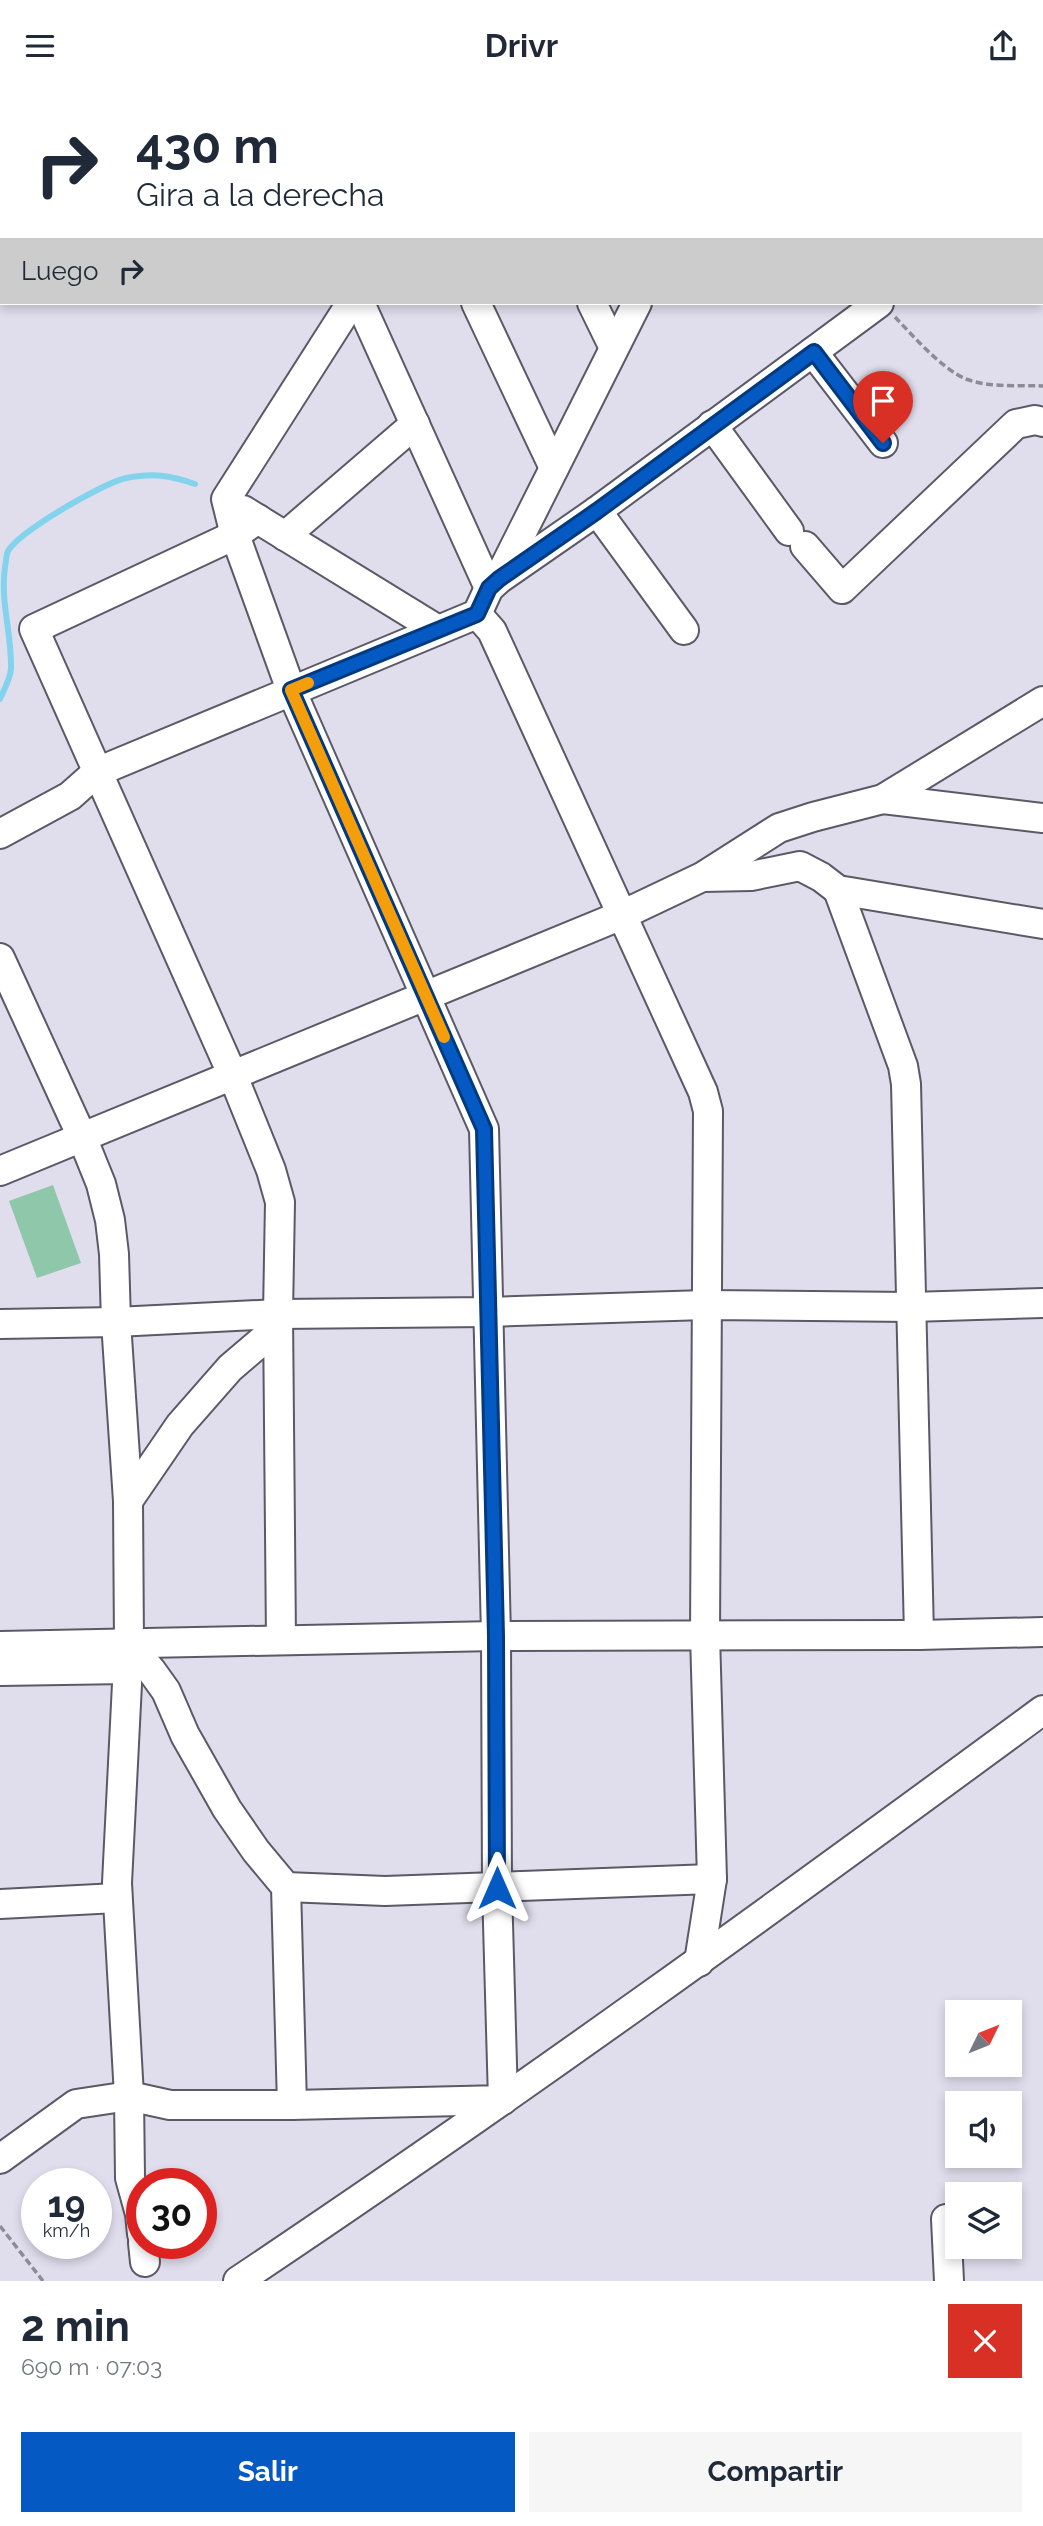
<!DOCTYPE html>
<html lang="es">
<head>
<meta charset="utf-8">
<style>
  body { margin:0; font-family:Raleway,sans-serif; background:#f6f6f7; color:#1f2937; height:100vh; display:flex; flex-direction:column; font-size:26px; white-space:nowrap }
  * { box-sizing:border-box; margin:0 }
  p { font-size:23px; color:#747a83 }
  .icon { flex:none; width:38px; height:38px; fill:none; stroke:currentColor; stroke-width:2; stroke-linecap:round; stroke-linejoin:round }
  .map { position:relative; height:2190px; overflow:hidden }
  .drawer { display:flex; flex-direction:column; background:#fff; flex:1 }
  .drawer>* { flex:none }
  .hud { position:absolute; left:0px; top:0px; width:1043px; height:214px; box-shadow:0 4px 10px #0003; background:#fff; color:#1f2937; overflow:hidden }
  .needle { width:46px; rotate:47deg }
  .buttons { position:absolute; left:945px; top:1909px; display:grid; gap:14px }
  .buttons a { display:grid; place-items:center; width:77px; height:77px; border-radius:0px; background:#fff; box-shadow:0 4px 10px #0003; font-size:35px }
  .speed { position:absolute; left:21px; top:2077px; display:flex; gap:14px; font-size:35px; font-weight:700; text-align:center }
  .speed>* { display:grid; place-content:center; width:91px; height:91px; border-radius:50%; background:#fff; box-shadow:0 4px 10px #0003; line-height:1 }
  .speed small { font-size:18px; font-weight:400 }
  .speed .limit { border:10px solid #d22; background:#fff; color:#111 }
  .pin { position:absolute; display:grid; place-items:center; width:60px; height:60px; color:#fff; margin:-72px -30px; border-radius:50% 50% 50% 0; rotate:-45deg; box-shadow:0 0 7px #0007 }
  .pin .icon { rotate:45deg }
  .me { position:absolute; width:77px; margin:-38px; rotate:0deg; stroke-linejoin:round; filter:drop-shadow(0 0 5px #0008) }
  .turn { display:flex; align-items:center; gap:24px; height:147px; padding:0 21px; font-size:32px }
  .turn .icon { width:91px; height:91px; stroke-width:2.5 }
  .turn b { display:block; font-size:49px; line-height:60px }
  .then { display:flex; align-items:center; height:66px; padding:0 21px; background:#0003; gap:14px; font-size:26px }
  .round { display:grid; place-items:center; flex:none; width:74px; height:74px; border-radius:0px; background:#f6f6f7 }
  .head { display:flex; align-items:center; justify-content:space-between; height:119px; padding:0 21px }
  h1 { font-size:42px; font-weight:700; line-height:52px }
  .action { display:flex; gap:14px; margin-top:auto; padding:14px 21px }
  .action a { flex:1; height:80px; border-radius:0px; background:#0459c2; color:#fff; font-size:28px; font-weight:700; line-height:80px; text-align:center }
  .action a+a { background:#f6f6f7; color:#1f2937 }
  header { display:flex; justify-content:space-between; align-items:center; height:91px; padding:0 21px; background:#fff; font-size:32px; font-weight:700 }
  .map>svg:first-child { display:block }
  .green { fill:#8fc7aa }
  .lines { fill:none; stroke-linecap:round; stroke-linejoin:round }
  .stream { stroke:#83d3ed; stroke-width:6 }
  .minor-casing { stroke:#5a5965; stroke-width:32 }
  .path { stroke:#8d8b96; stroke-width:3.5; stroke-dasharray:7 3.5; stroke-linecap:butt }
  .minor { stroke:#fff; stroke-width:28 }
  .route-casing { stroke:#033a7e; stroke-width:18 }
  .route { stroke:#0459c2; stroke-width:12 }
  .slow { stroke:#f59e0b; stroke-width:12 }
</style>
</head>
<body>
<header><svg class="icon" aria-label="menu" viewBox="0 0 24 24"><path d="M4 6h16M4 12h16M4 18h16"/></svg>Drivr<svg class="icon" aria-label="share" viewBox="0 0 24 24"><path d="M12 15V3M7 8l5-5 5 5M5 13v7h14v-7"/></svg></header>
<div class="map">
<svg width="1043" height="2190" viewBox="0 0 1043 2190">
  <rect width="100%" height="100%" fill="#e0deed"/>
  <!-- green -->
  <polygon class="green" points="53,1094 81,1172 37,1187 9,1110"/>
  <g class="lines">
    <!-- stream -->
    <path class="stream" d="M0,608C4,598 10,589 11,578C12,543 0,511 5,476C6,472 6,464 8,460C20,440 103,392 126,387C153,382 169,384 195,393"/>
    <defs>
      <g id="minor">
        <polyline points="514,0 518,2"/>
        <polyline points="32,2 33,0"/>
        <polyline points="467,2 470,0"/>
        <polyline points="0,40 2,39"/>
        <polyline points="360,212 489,497"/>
        <polyline points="476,212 554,377"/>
        <polyline points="592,212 614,257"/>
        <polyline points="813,261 883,352"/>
        <polyline points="712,334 789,440"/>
        <polyline points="243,419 438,539"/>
        <polyline points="597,420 684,539"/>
        <polyline points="258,428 235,444 34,538 233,985 271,1079 280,1111 278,1223 281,1549"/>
        <polyline points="285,445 415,333"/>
        <polyline points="805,455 842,498 1016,333 1035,329 1043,331"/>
        <polyline points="500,485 637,212"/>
        <polyline points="477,523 492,540 703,1001 708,1020 705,1544 712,1788 699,1871"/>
        <polyline points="883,708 1043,727"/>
        <polyline points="0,743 70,705 97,681 477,523 489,497 499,488 597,420 879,212"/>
        <polyline points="703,786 751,785 800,775 821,786 838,799 1043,833"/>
        <polyline points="838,799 903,975 906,993 919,1544"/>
        <polyline points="0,867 82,1046 101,1093 110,1129 114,1163 116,1231 128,1410 129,1553 117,1792 129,2005 130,2087 140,2123 142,2143"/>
        <polyline points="0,1080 622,824 702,786 779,737 813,726 883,708 1043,610"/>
        <polyline points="0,1233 116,1231 278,1223 488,1221 705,1214 911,1216 1043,1212"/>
        <polyline points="128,1410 180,1334 230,1277 264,1248 278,1223"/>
        <polyline points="129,1553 151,1579 166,1600 185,1644 227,1718 256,1760 286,1796 292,2014"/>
        <polyline points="0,1555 496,1545 919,1544 1043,1541"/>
        <polyline points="0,1580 127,1578"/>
        <polyline points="286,1796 385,1800 712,1788"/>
        <polyline points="0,1813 117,1807"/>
        <polyline points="0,2068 76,2013 129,2005 170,2014 292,2014 503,2009 497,1797 496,1545 484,1038 291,599 235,444 226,408 351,212"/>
        <polyline points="946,2128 949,2190"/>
        <polyline points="143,2152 145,2171"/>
        <path d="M238,2190C512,2007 778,1814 1043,1619"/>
      </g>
    </defs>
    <!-- minor casing -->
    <use href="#minor" class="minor-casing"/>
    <!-- path -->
    <g class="path">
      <path d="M895,226C913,245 942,278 966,288C990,297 1018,294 1043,295"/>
      <polyline points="0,2135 43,2190"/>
    </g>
    <!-- minor -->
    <use href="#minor" class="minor"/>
  </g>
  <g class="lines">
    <defs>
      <polyline id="route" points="497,1797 496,1545 484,1038 291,599 477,523 489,497 499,488 597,420 814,261 883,352"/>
    </defs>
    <!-- route casing -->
    <use href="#route" class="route-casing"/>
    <!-- route -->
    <use href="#route" class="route"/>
    <!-- slow -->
    <polyline class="slow" points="308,592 291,599 444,946"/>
  </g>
</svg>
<div class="buttons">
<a><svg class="needle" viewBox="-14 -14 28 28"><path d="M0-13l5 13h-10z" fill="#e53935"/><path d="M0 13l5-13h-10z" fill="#747a83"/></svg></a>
<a><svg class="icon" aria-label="sound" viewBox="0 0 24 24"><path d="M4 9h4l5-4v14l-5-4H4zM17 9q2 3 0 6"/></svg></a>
<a><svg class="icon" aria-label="layers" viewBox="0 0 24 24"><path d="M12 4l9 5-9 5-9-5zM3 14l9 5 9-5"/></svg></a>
</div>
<div class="speed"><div>19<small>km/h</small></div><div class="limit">30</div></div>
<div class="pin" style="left:883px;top:352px;background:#d93025"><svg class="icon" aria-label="arrive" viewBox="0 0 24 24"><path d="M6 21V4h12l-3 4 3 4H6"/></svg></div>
<svg class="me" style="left:497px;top:1797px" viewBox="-20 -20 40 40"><path d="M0-17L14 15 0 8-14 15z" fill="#0459c2" stroke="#fff" stroke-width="4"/></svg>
<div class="hud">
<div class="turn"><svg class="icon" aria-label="right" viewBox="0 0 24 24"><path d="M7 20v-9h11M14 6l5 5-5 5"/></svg><div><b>430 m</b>Gira a la derecha</div></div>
<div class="then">Luego<svg class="icon" aria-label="right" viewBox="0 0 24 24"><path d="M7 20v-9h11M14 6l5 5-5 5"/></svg></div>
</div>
</div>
<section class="drawer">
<div class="head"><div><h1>2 min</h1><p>690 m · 07:03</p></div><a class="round" style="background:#d93025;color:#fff"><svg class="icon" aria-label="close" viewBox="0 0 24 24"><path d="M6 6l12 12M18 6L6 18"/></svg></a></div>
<div class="action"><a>Salir</a><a>Compartir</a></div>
</section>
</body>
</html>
